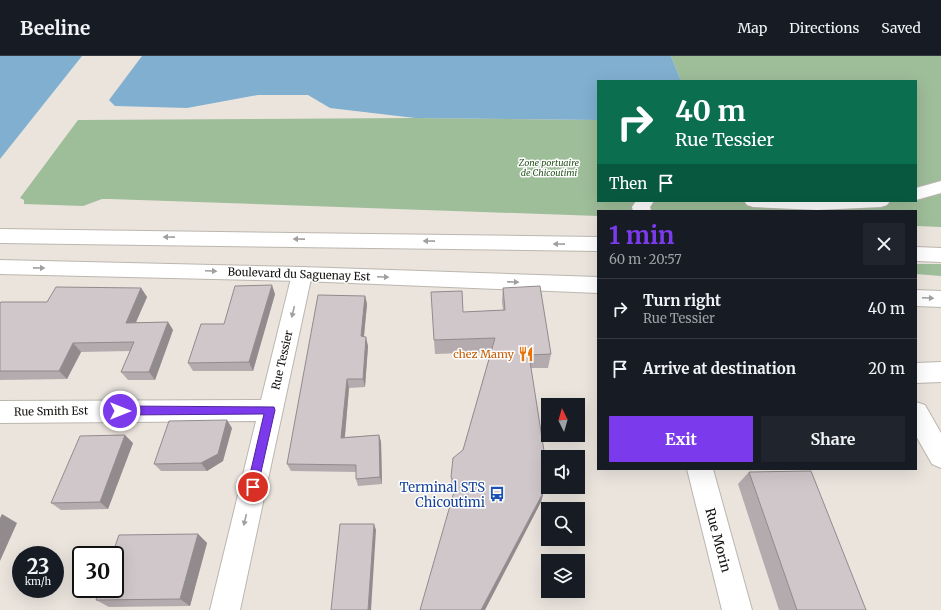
<!DOCTYPE html>
<html lang="en">
<head>
<meta charset="utf-8">
<style>
  body { margin:0; font-family:Merriweather,serif; background:#20242c; color:#f1f3f6; height:100vh; display:flex; flex-direction:column; font-size:15px; white-space:nowrap }
  * { box-sizing:border-box; margin:0 }
  p { font-size:13px; color:#9ea1a6 }
  .icon { flex:none; width:22px; height:22px; fill:none; stroke:currentColor; stroke-width:2; stroke-linecap:round; stroke-linejoin:round }
  .map { position:relative; flex:1; overflow:hidden }
  .drawer { position:absolute; left:597px; top:154px; width:320px; height:260px; display:flex; flex-direction:column; background:#171b24; border-radius:0px; box-shadow:0 4px 16px #0002 }
  .drawer>* { flex:none }
  .hud { position:absolute; left:597px; top:24px; width:320px; height:122px; border-radius:0px; box-shadow:0 4px 16px #0002; background:#0b6e4f; color:#fff; overflow:hidden }
  .needle { width:26px; rotate:355deg }
  .buttons { position:absolute; left:541px; top:342px; display:grid; gap:8px }
  .buttons a { display:grid; place-items:center; width:44px; height:44px; border-radius:0px; background:#171b24; box-shadow:0 4px 16px #0002; font-size:20px }
  .speed { position:absolute; left:12px; top:490px; display:flex; gap:8px; font-size:20px; font-weight:700; text-align:center }
  .speed>* { display:grid; place-content:center; width:52px; height:52px; border-radius:50%; background:#171b24; box-shadow:0 4px 16px #0002; line-height:1 }
  .speed small { font-size:10px; font-weight:400 }
  .speed .limit { border:2px solid #111; border-radius:6px; background:#fff; color:#111 }
  .pin { position:absolute; display:grid; place-items:center; width:34px; height:34px; color:#fff; margin:-17px; border:2px solid #fff; border-radius:50%; box-shadow:0 1px 4px #0007 }
  .me { position:absolute; width:44px; margin:-22px; rotate:90deg; stroke-linejoin:round; filter:drop-shadow(0 0 3px #0008) }
  .turn { display:flex; align-items:center; gap:14px; height:84px; padding:0 12px; font-size:18px }
  .turn .icon { width:52px; height:52px; stroke-width:2.5 }
  .turn b { display:block; font-size:28px; line-height:34px }
  .then { display:flex; align-items:center; height:38px; padding:0 12px; background:#0003; gap:8px; font-size:15px }
  .round { display:grid; place-items:center; flex:none; width:42px; height:42px; border-radius:0px; background:#20242c }
  .summary { display:flex; align-items:center; justify-content:space-between; height:68px; padding:0 12px }
  h1 { font-size:24px; font-weight:700; line-height:30px; color:#7c3aed }
  .button { display:flex; gap:8px; margin-top:auto; padding:8px 12px }
  .button a { flex:1; height:46px; border-radius:0px; background:#7c3aed; color:#fff; font-size:16px; font-weight:700; line-height:46px; text-align:center }
  .button a+a { background:#20242c; color:#f1f3f6 }
  ul { padding:0; list-style:none }
  li { display:flex; align-items:center; gap:12px; height:60px; padding:0 12px; border-top:1px solid #363941 }
  li div { flex:1 }
  li b { display:block; font-size:15px }
  li em { font-style:normal }
  header { display:flex; align-items:center; gap:24px; box-sizing:border-box; height:56px; padding:0 20px; background:#171b24; border-bottom:1px solid #363941 }
  header strong { font-size:19px }
  nav { display:flex; gap:22px; margin-inline-start:auto; font-size:14px }
  .map>svg:first-child { display:block }
  .green { fill:#9ebd99 }
  .water { fill:#80afcf }
  .lines { fill:none; stroke-linecap:round; stroke-linejoin:round }
  .minor-casing { stroke:#bbb6af; stroke-width:2 }
  .major-casing { stroke:#bbb6af; stroke-width:2 }
  .minor { fill:#fff; fill-rule:evenodd }
  .major { fill:#fff; fill-rule:evenodd }
  .wall { fill:#b3abae }
  .shaded-wall { fill:#928b8d }
  .building { fill:#d0c7ca; stroke:#928b8d }
  .oneway { fill:#a1a09f }
  .route { fill:#7c3aed; stroke:#51269a }
  .labels { text-anchor:middle; dominant-baseline:central; stroke-width:3; stroke-linejoin:round; paint-order:stroke }
  .far-park-label { font-size:9px; font-style:italic; fill:#285620; stroke:#fff }
  .street-label { font-size:11px; fill:#13110f; stroke:#fff }
  .food-label { font-size:11px; fill:#c56008; stroke:#fff; text-anchor:end }
  .near-transit-label { font-size:13px; fill:#164399; stroke:#fff; text-anchor:end }
  .near-street-label { font-size:13px; fill:#13110f; stroke:#fff }
</style>
</head>
<body>
<header>
<strong>Beeline</strong>
<nav><a>Map</a><a>Directions</a><a>Saved</a></nav>
</header>
<div class="map">
<svg width="941" height="554" viewBox="0 0 941 554">
  <rect width="100%" height="100%" fill="#eae4dd"/>
  <!-- green -->
  <g class="green">
    <polygon points="671,0 941,0 941,171 916,170 916,155 598,155 598,160 110,143 102,143 83,150 24,148 24,144 20,142 78,64 415,62 598,64 598,145 916,145 916,25 681,25"/>
    <polygon points="916,208 941,208 941,220 916,218"/>
  </g>
  <!-- water -->
  <g class="water">
    <polygon points="0,0 82,0 0,103"/>
    <polygon points="142,0 671,0 681,25 598,25 598,64 415,62 330,52 308,39 258,39 187,52 115,50 109,44"/>
  </g>
  <g class="lines">
    <defs>
      <g id="minor">
        <polygon points="941,125 941,137 916,144 916,132"/>
        <polygon points="636,145 654,145 650,151 651,155 633,155 632,151"/>
        <polygon points="744,145 890,145 887,149 881,151 817,154 753,151 747,149"/>
        <polygon points="302,211 309,213 312,218 240,554 210,554 256,365 0,367 0,345 261,344 292,218 295,213"/>
        <polygon points="941,306 941,326 916,327 916,307"/>
        <polygon points="916,346 925,349 941,377 941,412 932,408 916,380"/>
        <polygon points="687,413 713,413 752,554 722,554"/>
      </g>
      <g id="major">
        <polygon points="0,173 598,181 598,195 0,187"/>
        <polygon points="916,191 941,192 941,206 916,205"/>
        <polygon points="0,204 302,211 598,221 598,237 302,225 0,218"/>
        <polygon points="916,234 941,235 941,251 916,250"/>
      </g>
    </defs>
    <!-- minor casing -->
    <use href="#minor" class="minor-casing"/>
    <!-- major casing -->
    <use href="#major" class="major-casing"/>
    <!-- minor -->
    <use href="#minor" class="minor"/>
    <!-- major -->
    <use href="#major" class="major"/>
  </g>
  <!-- wall -->
  <g class="wall">
    <polygon points="141,232 147,241 136,266 168,266 173,274 155,324 128,324 121,316 130,295 81,296 67,323 0,324 0,247 47,246"/>
    <polygon points="503,232 551,298 548,312 531,312 544,435 541,446 454,437 451,433 451,421 463,394 491,296 435,298 434,284 463,256 503,254 502,246"/>
    <polygon points="275,238 253,315 193,315 188,307 224,268"/>
    <polygon points="365,240 367,248 364,281 368,290 365,331 349,332 345,381 379,379 381,386 382,428 358,430 356,423 356,416 291,415 287,408"/>
    <polygon points="232,372 223,405 207,415 161,415 154,408"/>
    <polygon points="133,387 108,453 61,454 51,447"/>
    <polygon points="749,416 866,554 779,554 738,428"/>
    <polygon points="198,478 207,487 190,550 109,551 96,544"/>
  </g>
  <!-- shaded-wall -->
  <g class="shaded-wall">
    <polygon points="272,229 275,238 253,315 249,306"/>
    <polygon points="141,232 147,241 132,275 126,267"/>
    <polygon points="365,240 367,248 363,289 361,280"/>
    <polygon points="168,266 173,274 155,324 149,316"/>
    <polygon points="366,281 368,290 365,331 363,323"/>
    <polygon points="73,287 81,296 67,323 59,315"/>
    <polygon points="347,323 349,332 344,389 341,382"/>
    <polygon points="227,364 232,372 223,405 207,415 201,407"/>
    <polygon points="125,379 133,387 108,453 100,446"/>
    <polygon points="379,379 381,386 382,428 380,421"/>
    <polygon points="544,435 541,446 485,554 481,554"/>
    <polygon points="2,458 17,467 0,505 0,462"/>
    <polygon points="374,468 376,474 371,554 368,554"/>
    <polygon points="198,478 207,487 190,550 180,543"/>
  </g>
  <!-- building -->
  <g class="building">
    <polygon points="272,229 249,306 188,307 201,268 224,268 235,230"/>
    <polygon points="540,230 551,298 529,299 547,414 544,435 481,554 420,554 456,429 451,421 453,402 463,394 495,282 434,284 431,236 462,235 463,256 505,254 503,232"/>
    <polygon points="56,231 141,232 126,267 168,266 149,316 121,316 134,286 73,287 59,315 0,315 0,247 1,246 47,246"/>
    <polygon points="318,239 365,240 361,280 366,281 363,323 347,323 341,382 379,379 380,421 356,423 356,409 287,408"/>
    <polygon points="227,364 218,398 201,407 154,408 169,365"/>
    <polygon points="125,379 100,446 51,447 80,380"/>
    <polygon points="811,415 866,554 797,554 749,416"/>
    <polygon points="340,468 374,468 368,554 331,554"/>
    <polygon points="198,478 180,543 96,544 100,533 115,533 115,499 112,499 119,479"/>
  </g>
  <!-- one-way arrows -->
  <defs><path id="oneway-solid" d="M-6-.8H1V-3.2L6.5 0L1 3.2V.8H-6Z"/></defs>
  <g class="oneway">
    <use href="#oneway-solid" transform="translate(169 181) rotate(-179)"/>
    <use href="#oneway-solid" transform="translate(299 183) rotate(-179)"/>
    <use href="#oneway-solid" transform="translate(429 185) rotate(-179)"/>
    <use href="#oneway-solid" transform="translate(559 188) rotate(-179)"/>
    <use href="#oneway-solid" transform="translate(39 212) rotate(1)"/>
    <use href="#oneway-solid" transform="translate(211 215) rotate(2)"/>
    <use href="#oneway-solid" transform="translate(383 221) rotate(2)"/>
    <use href="#oneway-solid" transform="translate(513 226) rotate(2)"/>
    <use href="#oneway-solid" transform="translate(928 242) rotate(2)"/>
    <use href="#oneway-solid" transform="translate(293 256) rotate(103)"/>
    <use href="#oneway-solid" transform="translate(245 464) rotate(103)"/>
  </g>
  <!-- route -->
  <polygon class="route" points="120,350 274,351 275,354 257,434 253,436 249,434 247,431 264,358 120,359 115,355"/>
  <!-- icons -->
  <defs>
    <symbol id="restaurant-bare" viewBox="-9 -9 18 18"><path d="M-5-6h1v4h1v-4h1v4h1v-4h1v5L-1.5 .5V6h-2V.5L-5-1ZM5-6V6H3V1.5H1.5Q1.5-4 5-6Z" fill="#e8710a" stroke="#fff" stroke-width="2.5" paint-order="stroke"/></symbol>
    <symbol id="bus-bare" viewBox="-9 -9 18 18"><path d="M-5-6H5V4H4V6H2V4H-2V6H-4V4H-5ZM-3.5-4V0h7V-4ZM-3.5 1.2v1.5H-2V1.2ZM2 1.2v1.5H3.5V1.2Z" fill="#1a4fb4" stroke="#fff" stroke-width="2.5" paint-order="stroke"/></symbol>
  </defs>
  <g fill-rule="evenodd">
    <use href="#restaurant-bare" x="515" y="287" width="22" height="22"/>
    <use href="#bus-bare" x="486" y="427" width="22" height="22"/>
  </g>
  <g class="labels">
    <!-- far-park labels -->
    <g class="far-park-label">
      <text x="549" y="106">Zone portuaire<tspan x="549" dy="10">de Chicoutimi</tspan></text>
    </g>
    <!-- street labels -->
    <g class="street-label">
      <text transform="translate(299 218) rotate(2)">Boulevard du Saguenay Est</text>
      <text transform="translate(282 304) rotate(-77)">Rue Tessier</text>
      <text transform="translate(51 355) rotate(-1)">Rue Smith Est</text>
    </g>
    <!-- food labels -->
    <g class="food-label">
      <text x="514" y="298">chez Mamy</text>
    </g>
    <!-- near-transit labels -->
    <g class="near-transit-label">
      <text x="485" y="431">Terminal STS<tspan x="485" dy="15">Chicoutimi</tspan></text>
    </g>
    <!-- near-street labels -->
    <g class="near-street-label">
      <text transform="translate(718 484) rotate(75)">Rue Morin</text>
    </g>
  </g>
</svg>
<div class="buttons">
<a><svg class="needle" viewBox="-14 -14 28 28"><path d="M0-13l5 13h-10z" fill="#e53935"/><path d="M0 13l5-13h-10z" fill="#9ea1a6"/></svg></a>
<a><svg class="icon" aria-label="sound" viewBox="0 0 24 24"><path d="M4 9h4l5-4v14l-5-4H4zM17 9q2 3 0 6"/></svg></a>
<a><svg class="icon" aria-label="search" viewBox="0 0 24 24"><circle cx="10" cy="10" r="6"/><path d="M15 15l6 6"/></svg></a>
<a><svg class="icon" aria-label="layers" viewBox="0 0 24 24"><path d="M12 4l9 5-9 5-9-5zM3 14l9 5 9-5"/></svg></a>
</div>
<div class="speed"><div>23<small>km/h</small></div><div class="limit">30</div></div>
<div class="pin" style="left:253px;top:431px;background:#d93025"><svg class="icon" aria-label="arrive" viewBox="0 0 24 24"><path d="M6 21V4h12l-3 4 3 4H6"/></svg></div>
<svg class="me" style="left:120px;top:355px" viewBox="-20 -20 40 40"><circle r="17" fill="#7c3aed" stroke="#fff" stroke-width="3"/><path d="M0-11L8 9 0 5-8 9z" fill="#fff"/></svg>
<div class="hud">
<div class="turn"><svg class="icon" aria-label="right" viewBox="0 0 24 24"><path d="M7 20v-9h11M14 6l5 5-5 5"/></svg><div><b>40 m</b>Rue Tessier</div></div>
<div class="then">Then<svg class="icon" aria-label="arrive" viewBox="0 0 24 24"><path d="M6 21V4h12l-3 4 3 4H6"/></svg></div>
</div>
<section class="drawer">
<div class="summary"><div><h1>1 min</h1><p>60 m · 20:57</p></div><a class="round"><svg class="icon" aria-label="close" viewBox="0 0 24 24"><path d="M6 6l12 12M18 6L6 18"/></svg></a></div>
<ul>
<li><svg class="icon" aria-label="right" viewBox="0 0 24 24"><path d="M7 20v-9h11M14 6l5 5-5 5"/></svg><div><b>Turn right</b><p>Rue Tessier</p></div><em>40 m</em></li>
<li><svg class="icon" aria-label="arrive" viewBox="0 0 24 24"><path d="M6 21V4h12l-3 4 3 4H6"/></svg><div><b>Arrive at destination</b></div><em>20 m</em></li>
</ul>
<div class="button"><a>Exit</a><a>Share</a></div>
</section>
</div>
</body>
</html>
